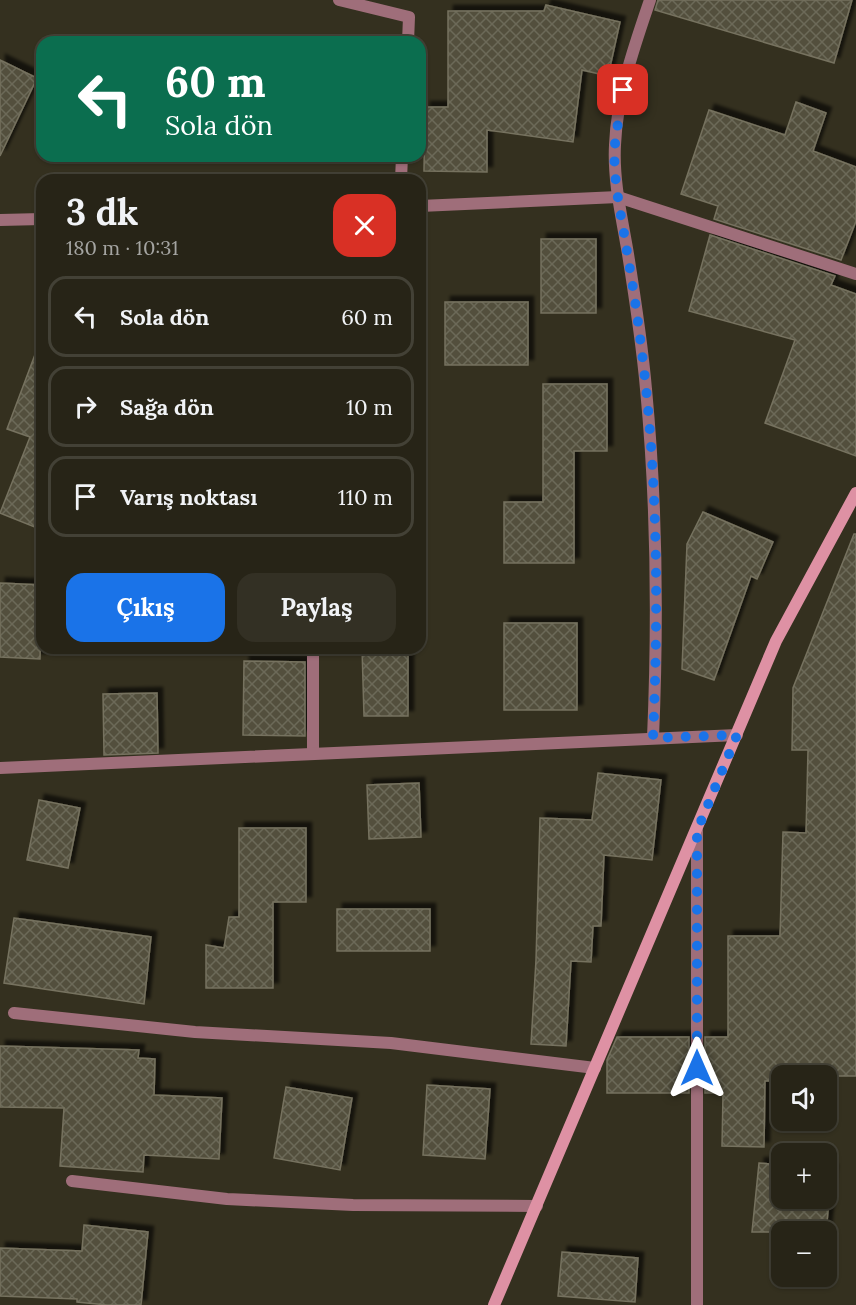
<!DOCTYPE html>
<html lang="tr">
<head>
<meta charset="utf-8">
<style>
  body { margin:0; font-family:Lora,serif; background:#333024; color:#f1f3f6; height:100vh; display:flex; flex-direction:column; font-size:22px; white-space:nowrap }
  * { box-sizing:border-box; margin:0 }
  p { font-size:20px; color:#a4a4a1 }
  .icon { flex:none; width:33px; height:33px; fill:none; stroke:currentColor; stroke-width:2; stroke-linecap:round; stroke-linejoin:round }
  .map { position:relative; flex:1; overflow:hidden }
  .drawer { position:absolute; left:36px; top:174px; width:390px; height:480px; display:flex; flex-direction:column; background:#272417; border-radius:18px; box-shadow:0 2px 4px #0004,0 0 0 2px #434136 }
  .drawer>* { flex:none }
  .banner { position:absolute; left:36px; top:36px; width:390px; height:126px; border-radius:18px; box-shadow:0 2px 4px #0004,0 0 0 2px #434136; background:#0b6e4f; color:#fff; overflow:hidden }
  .fabs { position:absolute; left:771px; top:1065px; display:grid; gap:12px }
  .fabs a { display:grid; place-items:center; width:66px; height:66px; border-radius:12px; background:#272417; box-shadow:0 2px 4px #0004,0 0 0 2px #434136; font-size:30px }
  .pin { position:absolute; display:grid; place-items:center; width:51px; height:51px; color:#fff; margin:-26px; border-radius:12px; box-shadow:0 3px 9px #0006 }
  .me { position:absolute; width:66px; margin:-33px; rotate:0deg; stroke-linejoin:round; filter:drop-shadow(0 0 4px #0008) }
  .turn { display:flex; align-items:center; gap:21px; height:126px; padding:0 30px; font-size:27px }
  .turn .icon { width:78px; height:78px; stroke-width:2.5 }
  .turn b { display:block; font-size:42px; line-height:51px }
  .round { display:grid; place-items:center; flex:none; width:63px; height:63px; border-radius:18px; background:#333024 }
  .overview { display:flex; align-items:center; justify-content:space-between; height:102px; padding:0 30px }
  h1 { font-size:36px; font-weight:700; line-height:45px }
  .cta { display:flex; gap:12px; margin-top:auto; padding:12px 30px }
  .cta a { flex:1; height:69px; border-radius:18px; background:#1a73e8; color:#fff; font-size:24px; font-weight:700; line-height:69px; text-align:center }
  .cta a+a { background:#333024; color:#f1f3f6 }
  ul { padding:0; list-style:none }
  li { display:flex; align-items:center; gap:18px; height:81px; margin:0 12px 9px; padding:0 18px; border:3px solid #434136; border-radius:18px }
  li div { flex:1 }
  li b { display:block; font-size:22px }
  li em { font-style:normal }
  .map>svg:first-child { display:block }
  .building { fill:url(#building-cross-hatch); stroke:#76725f; stroke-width:1.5; filter:url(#shadow) }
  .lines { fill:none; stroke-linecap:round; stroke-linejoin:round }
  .minor { stroke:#9f6e7a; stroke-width:12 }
  .secondary { stroke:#de91a4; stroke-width:12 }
  .route { stroke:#1a73e8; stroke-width:10; stroke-dasharray:0 18 }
</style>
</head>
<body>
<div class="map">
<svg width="856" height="1305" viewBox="0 0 856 1305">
  <defs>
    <pattern id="building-cross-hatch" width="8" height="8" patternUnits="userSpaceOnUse" patternTransform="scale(1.5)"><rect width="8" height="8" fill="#534f3d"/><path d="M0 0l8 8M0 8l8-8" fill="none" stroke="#6c6959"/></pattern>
    <filter id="shadow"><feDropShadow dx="5.5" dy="-5.5" stdDeviation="1.5" flood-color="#0009"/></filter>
  </defs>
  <rect width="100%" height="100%" fill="#34301f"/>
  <!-- building -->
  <g class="building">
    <polygon points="658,0 852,0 834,63 655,10"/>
    <polygon points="546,5 620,22 608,76 582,70 573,142 487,130 487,172 424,171 425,107 448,107 448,11 544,11"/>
    <polygon points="0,60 37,78 0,156"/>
    <polygon points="796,102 826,113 813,151 856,167 856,221 841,260 714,219 718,206 681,194 709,110 785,135"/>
    <polygon points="710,235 835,276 831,285 856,294 856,456 765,423 795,340 689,311"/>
    <rect x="541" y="239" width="55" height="74"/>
    <rect x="445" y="302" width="83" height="63"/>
    <polygon points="39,344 42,345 42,530 0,513 30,437 7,429"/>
    <polygon points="543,384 607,384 607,451 574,451 574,563 504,563 504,502 543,502"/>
    <polygon points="703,512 773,542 757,579 751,576 714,680 682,669 687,544"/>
    <polygon points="854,534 856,534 856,1076 782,1076 782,1081 765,1081 764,1147 722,1146 723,1093 705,1093 705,1037 728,1037 728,936 780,936 783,832 806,833 808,750 792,750 793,688"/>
    <polygon points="0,583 42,585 40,659 0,657"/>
    <rect x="504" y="623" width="73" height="87"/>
    <polygon points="362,648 408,648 408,716 364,716"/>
    <polygon points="244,661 305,662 305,736 243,735"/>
    <polygon points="157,693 158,753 104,755 103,694"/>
    <polygon points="598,773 661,780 652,860 604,855 601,926 593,926 591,962 571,961 566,1046 531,1044 536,960 540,818 592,820"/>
    <polygon points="419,783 421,837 369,839 367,785"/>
    <polygon points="39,800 80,808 68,868 27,860"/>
    <polygon points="239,828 306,828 306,902 273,902 273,988 206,988 206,945 224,948 229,917 239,917"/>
    <rect x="337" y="909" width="93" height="42"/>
    <polygon points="14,918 151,937 144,1004 4,983"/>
    <polygon points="617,1037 689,1037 689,1093 607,1093 607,1060"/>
    <polygon points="0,1046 139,1050 138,1058 155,1059 154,1095 222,1098 219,1159 144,1155 143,1172 60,1166 64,1108 0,1107"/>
    <polygon points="427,1085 490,1089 485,1159 423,1155"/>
    <polygon points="286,1087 352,1098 340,1170 274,1158"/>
    <polygon points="759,1163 782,1165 782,1198 826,1198 826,1169 832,1170 826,1232 752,1232"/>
    <polygon points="84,1225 148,1232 141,1305 107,1305 77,1302 77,1299 0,1296 0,1248 82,1251"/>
    <polygon points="562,1252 638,1258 635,1302 558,1296"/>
  </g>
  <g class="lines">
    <!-- minor -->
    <g class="minor">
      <polyline points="339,0 409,17 408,42"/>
      <path d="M650,0C634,47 617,95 615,145C613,181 622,218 628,254C635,298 642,343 646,389C657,505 658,621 653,738"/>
      <polyline points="401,180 402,156"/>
      <polyline points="420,206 618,197 856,274"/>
      <polyline points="0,220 42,219"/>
      <polyline points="313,753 313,648"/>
      <polyline points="0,768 737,735"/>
      <polyline points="697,831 697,1305"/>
      <polyline points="14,1013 195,1032 391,1043 595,1068"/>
      <polyline points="72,1181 227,1199 353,1205 537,1206"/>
    </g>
    <!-- secondary -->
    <polyline class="secondary" points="494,1305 776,641 856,493"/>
  </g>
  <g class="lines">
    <!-- route -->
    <path class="route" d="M623,90C621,108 617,126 615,144C612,179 622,217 627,252C635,297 641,342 646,388C658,504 658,621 653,738L737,735L697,831V1068"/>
  </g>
</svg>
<div class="fabs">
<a><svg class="icon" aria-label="sound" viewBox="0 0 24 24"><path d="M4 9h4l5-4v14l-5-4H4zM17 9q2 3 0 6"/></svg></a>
<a>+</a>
<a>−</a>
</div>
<div class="pin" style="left:623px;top:90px;background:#d93025"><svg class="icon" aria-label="arrive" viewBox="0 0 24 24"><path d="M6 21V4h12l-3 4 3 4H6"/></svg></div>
<svg class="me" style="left:697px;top:1068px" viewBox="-20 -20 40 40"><path d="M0-17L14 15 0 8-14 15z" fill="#1a73e8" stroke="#fff" stroke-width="4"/></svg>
<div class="banner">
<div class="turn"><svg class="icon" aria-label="left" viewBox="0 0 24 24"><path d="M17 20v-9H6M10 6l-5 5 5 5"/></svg><div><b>60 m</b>Sola dön</div></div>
</div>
<section class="drawer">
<div class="overview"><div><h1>3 dk</h1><p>180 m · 10:31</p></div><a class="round" style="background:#d93025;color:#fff"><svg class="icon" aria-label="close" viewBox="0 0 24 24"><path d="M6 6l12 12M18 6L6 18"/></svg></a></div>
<ul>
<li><svg class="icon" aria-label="left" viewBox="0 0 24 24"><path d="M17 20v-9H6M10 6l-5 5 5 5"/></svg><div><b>Sola dön</b></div><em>60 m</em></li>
<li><svg class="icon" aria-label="right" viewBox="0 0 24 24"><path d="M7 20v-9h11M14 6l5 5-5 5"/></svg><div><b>Sağa dön</b></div><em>10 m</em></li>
<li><svg class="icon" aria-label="arrive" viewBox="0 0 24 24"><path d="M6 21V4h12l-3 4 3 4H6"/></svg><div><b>Varış noktası</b></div><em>110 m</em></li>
</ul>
<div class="cta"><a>Çıkış</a><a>Paylaş</a></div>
</section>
</div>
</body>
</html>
